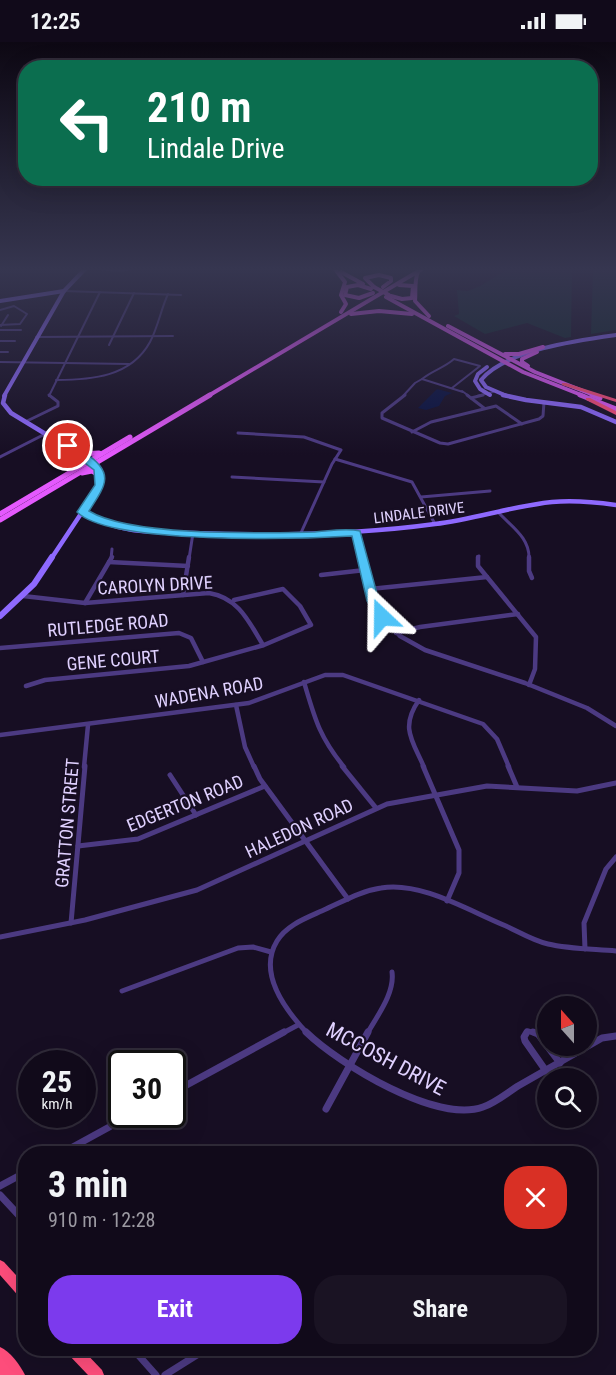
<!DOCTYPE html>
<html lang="en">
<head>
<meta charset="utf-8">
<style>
  body { margin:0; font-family:"Roboto Condensed",sans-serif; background:#1a1323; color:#f1f3f6; height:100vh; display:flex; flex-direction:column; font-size:22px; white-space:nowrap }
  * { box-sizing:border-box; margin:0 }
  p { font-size:20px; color:#9c9aa2 }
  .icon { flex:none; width:33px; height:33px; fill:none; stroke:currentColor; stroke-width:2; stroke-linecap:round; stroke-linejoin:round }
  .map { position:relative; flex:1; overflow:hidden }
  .panel { position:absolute; left:18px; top:1104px; width:579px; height:210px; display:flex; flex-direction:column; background:#110a1a; border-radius:24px; box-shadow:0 6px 24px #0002,0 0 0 2px #302b39 }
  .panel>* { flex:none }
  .banner { position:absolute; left:18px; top:18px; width:580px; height:126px; border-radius:24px; box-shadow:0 6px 24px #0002,0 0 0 2px #302b39; background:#0b6e4f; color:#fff; overflow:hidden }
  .needle { width:39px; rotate:339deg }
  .buttons { position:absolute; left:537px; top:954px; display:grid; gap:12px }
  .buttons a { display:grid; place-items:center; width:60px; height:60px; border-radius:50%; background:#110a1a; box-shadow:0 6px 24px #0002,0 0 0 2px #302b39; font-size:30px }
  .speed { position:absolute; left:18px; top:1008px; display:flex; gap:12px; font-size:30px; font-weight:700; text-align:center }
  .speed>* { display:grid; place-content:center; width:78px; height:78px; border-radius:50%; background:#110a1a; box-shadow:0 6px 24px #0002,0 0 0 2px #302b39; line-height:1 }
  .speed small { font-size:15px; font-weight:400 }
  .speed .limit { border:3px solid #111; border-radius:9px; background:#fff; color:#111 }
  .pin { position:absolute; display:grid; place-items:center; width:51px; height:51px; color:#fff; margin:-26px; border:3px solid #fff; border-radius:50%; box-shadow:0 2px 6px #0007 }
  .me { position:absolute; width:66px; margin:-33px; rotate:337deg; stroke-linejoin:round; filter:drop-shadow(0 0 4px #0008) }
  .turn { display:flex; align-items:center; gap:21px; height:126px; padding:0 30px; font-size:27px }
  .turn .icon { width:78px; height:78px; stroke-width:2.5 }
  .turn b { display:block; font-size:42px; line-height:51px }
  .round { display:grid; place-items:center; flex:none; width:63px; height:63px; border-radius:24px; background:#1a1323 }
  .head { display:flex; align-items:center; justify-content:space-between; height:102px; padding:0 30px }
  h1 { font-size:36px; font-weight:700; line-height:45px }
  .button { display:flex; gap:12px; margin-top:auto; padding:12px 30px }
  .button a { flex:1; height:69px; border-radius:24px; background:#7c3aed; color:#fff; font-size:24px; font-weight:700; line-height:69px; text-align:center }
  .button a+a { background:#1a1323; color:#f1f3f6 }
  .status { display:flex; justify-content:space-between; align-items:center; height:42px; padding:0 30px; background:#110a1a; direction:ltr }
  .status svg { height:16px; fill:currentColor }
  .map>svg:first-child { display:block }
  .green { fill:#11282d }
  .water { fill:#0a1241 }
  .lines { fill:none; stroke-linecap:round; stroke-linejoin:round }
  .street-far4 { stroke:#4c3a82; stroke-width:2 }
  .street-far3 { stroke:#4c3a82; stroke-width:3 }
  .street-far2 { stroke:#4c3a82; stroke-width:4.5 }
  .street-far1 { stroke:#4c3a82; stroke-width:5 }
  .street { stroke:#4c3a82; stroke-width:7 }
  .secondary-far2 { stroke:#8e69fe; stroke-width:4 }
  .secondary-far1 { stroke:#8e69fe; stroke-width:4.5 }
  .secondary { stroke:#8e69fe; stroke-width:6 }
  .primary-far1 { stroke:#e459fd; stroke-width:4 }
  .primary { stroke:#e459fd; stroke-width:5 }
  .highway { fill:#fd4d7b; fill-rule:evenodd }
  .primary-bridge { stroke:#e459fd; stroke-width:4 }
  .route { fill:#4fc3f7; stroke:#337fa1; stroke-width:1.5 }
  .labels { text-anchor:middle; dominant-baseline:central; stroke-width:4.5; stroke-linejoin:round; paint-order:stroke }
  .far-street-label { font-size:15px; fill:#e0d1ff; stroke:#170e23 }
  .street-label { font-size:18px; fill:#e0d1ff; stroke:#170e23 }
  .near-street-label { font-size:21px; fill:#e0d1ff; stroke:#170e23 }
</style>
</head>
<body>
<div class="status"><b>12:25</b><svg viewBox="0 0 49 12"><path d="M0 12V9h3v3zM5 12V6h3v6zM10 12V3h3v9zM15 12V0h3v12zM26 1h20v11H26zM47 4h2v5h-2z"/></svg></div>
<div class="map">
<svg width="616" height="1333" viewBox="0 0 616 1333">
  <rect width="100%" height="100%" fill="#170e23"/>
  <!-- green -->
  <g class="green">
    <polygon points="508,227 572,227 571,295 565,296 527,281 485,292 454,274 459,272 457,248 468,249 480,244"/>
    <polygon points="593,227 616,227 616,288 591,292"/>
  </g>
  <!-- water -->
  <polygon class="water" points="437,347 452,351 445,354 439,364 426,368 418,366"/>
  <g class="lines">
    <!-- street-far4 -->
    <g class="street-far4">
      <polyline points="100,227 118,229 132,227"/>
      <polyline points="148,227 169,227"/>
      <polyline points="64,249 181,253"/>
      <polyline points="0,268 14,264 27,272 20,282 0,283"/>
      <polyline points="1,284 8,273"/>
      <polyline points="0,288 21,288"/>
      <polyline points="36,295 173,294"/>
      <polyline points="0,299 15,299"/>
      <polyline points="109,303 134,251"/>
      <polyline points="0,310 8,310"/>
      <polyline points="0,320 129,322"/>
      <path d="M422,337C433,328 444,326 454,317L480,324L452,346"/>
      <path d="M56,338C91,338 131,335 150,300C158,285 161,267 168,252"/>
      <polyline points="462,349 469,354"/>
      <polyline points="49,354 100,250"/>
      <polyline points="403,354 415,341 422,337 463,350"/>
      <polyline points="477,354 493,350"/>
    </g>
    <!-- street-far3 -->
    <g class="street-far3">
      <polyline points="405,353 382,371 382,376 440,401 448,402 539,377 543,374 544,360"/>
      <polyline points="467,353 484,366"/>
      <polyline points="471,356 483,353"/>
      <polyline points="27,379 58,364 58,360 49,353"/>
      <polyline points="412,390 431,380 496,364 522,382"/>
      <polyline points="238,391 304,395 341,408 332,422 300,493"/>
      <polyline points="0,415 47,391"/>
      <polyline points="335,417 412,440 435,482"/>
      <polyline points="232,435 324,440"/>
      <polyline points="421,455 490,449"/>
      <path d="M499,471C512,485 530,496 529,517"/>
      <polyline points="356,491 363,517"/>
      <polyline points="111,517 112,507"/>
      <polyline points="189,517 193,491"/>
      <polyline points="478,517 479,514"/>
    </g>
    <!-- street-far2 -->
    <g class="street-far2">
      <polyline points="363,515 376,566 400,594 425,608 525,641 587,666 616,684"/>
      <polyline points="478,515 478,524 536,595 535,627 529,643"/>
      <polyline points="529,515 529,529 532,536"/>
      <polyline points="109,520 188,524"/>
      <polyline points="321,533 365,528"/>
      <polyline points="370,547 487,535"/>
      <polyline points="183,553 189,515"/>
      <path d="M23,554L85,561L209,551C239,556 249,580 263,603"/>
      <polyline points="85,561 112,515"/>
      <polyline points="396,591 420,585 518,572"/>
      <polyline points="0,606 179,591 191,596 203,620"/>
      <path d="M304,640C315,677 319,694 344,725"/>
      <polyline points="26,644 45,638 189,624 264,603 311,583 300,564 283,547 234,558"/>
      <path d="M419,658C400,685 412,698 424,725"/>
      <polyline points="236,663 245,705 254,725"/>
      <polyline points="0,693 249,661 325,633 343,633 483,682 497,697 509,725"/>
      <polyline points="84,725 88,683"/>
    </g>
    <!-- street-far1 -->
    <g class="street-far1">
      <polyline points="254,724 260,737 348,857"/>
      <polyline points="342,724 376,766"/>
      <polyline points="423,724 459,808 459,831 447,859"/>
      <polyline points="508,724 517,745"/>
      <polyline points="170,733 196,773"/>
      <polyline points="78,804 138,797 265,744"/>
      <polyline points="71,881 85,724"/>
      <polyline points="0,895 85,878 197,848 387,762 487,744 577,749 616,741"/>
      <polyline points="585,907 584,881 606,827 616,815"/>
      <polyline points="122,949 238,906 253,905 271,910"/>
      <polyline points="281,992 298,983"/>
      <path d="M308,992C286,969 257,932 277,899C287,882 309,875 326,867C344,859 361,849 381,846C421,839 469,869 506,884C519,890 534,899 548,902C569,907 594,907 616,909"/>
      <path d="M367,992C377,974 395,951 392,930"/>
      <polyline points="526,992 528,989 538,992"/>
    </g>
    <!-- street -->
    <g class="street">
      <path d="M306,990C339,1022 437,1082 483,1065C495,1061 507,1051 518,1044C546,1028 574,1012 602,996L616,994"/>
      <polyline points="527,990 524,995 525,999 546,1029"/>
      <polyline points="533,990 538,992 560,1021"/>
      <polyline points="172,1051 284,990"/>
      <polyline points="326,1067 368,990"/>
      <polyline points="60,1112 133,1072"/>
      <polyline points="0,1144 26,1130"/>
      <polyline points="0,1153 26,1181"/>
      <polyline points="132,1306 156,1333"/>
      <polyline points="165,1333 208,1306"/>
    </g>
    <!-- secondary-far2 -->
    <g class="secondary-far2">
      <polyline points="0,259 64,249"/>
      <polyline points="487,325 478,332 475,339 480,347 490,353"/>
      <polyline points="4,354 64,249 85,227"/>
      <path d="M507,354L486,345L481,338C505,308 580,298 616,293"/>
    </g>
    <!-- secondary-far1 -->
    <g class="secondary-far1">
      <polyline points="5,353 3,361 11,371 95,422 101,432 100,443 51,517"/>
      <polyline points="503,353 526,358 581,365 616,380"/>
      <path d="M83,470C116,492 155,490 193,491C274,494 355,493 435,482C475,477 513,464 552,460C573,458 595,460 616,463"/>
    </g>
    <!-- secondary -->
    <polyline class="secondary" points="0,574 34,542 52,515"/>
    <!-- primary-far1 -->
    <g class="primary-far1">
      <polyline points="335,227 345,240 341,253 346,262 341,270"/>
      <polyline points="341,230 363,242"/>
      <path d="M418,230C414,239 416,249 415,259L429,274"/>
      <polyline points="374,245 365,236 379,233 391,236 391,239 383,245"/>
      <polyline points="371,247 358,243 347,245 345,253 359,256 373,251"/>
      <polyline points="391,254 402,257 412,256 413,244 399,243"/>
      <polyline points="386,255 523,330 584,354"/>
      <polyline points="351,272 379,269 412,272"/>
      <polyline points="448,284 535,330 596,354"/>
      <polyline points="505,312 519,312 543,305"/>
      <polyline points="528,324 522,320 522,317 537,310"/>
      <polyline points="208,354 422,227"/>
    </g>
    <!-- primary -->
    <g class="primary">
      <polyline points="580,353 616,367"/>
      <polyline points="592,353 600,356"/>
      <polyline points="81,412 99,411"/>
      <polyline points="82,431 92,429 101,434"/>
      <polyline points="0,472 130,395"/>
      <polyline points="0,478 210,353"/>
    </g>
    <!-- highway -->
    <g class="highway">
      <polygon points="562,341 566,341 616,357 616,360 562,343"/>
      <polygon points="586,356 590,356 616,369 616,373 586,358"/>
      <polygon points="0,1218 4,1220 26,1244 26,1260 22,1258 0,1233"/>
      <path d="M0,1305C10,1309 20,1323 25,1333H0Z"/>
      <polygon points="66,1306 81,1306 102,1328 104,1333 88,1333 67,1311"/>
    </g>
    <!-- primary-bridge -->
    <polyline class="primary-bridge" points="374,245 389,253"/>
  </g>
  <!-- sky -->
  <linearGradient id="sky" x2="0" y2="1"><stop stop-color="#0d0813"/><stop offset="0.55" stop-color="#363650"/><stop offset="1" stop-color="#363650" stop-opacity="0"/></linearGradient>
  <rect width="616" height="413" fill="url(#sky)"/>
  <!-- route -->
  <path class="route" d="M65,401C73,401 79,406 85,411C116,431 105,444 89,469C132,495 261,491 315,490C329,489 346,486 360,489L379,559L388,575L386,578H378L367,559L352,494C301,497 110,503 77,470L95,443L94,428L65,406Z"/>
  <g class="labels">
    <!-- far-street labels -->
    <g class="far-street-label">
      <text transform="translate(419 471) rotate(-7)">LINDALE DRIVE</text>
    </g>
    <!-- street labels -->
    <g class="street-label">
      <text transform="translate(155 543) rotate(-3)">CAROLYN DRIVE</text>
      <text transform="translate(108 583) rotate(-5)">RUTLEDGE ROAD</text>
      <text transform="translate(113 618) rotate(-5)">GENE COURT</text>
      <text transform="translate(209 650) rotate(-10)">WADENA ROAD</text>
      <text transform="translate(185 761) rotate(-22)">EDGERTON ROAD</text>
      <text transform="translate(67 781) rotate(-85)">GRATTON STREET</text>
      <text transform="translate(299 786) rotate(-25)">HALEDON ROAD</text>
    </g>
    <!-- near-street labels -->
    <g class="near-street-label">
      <text transform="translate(386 1017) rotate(28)">MCCOSH DRIVE</text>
    </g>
  </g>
</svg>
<div class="buttons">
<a><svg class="needle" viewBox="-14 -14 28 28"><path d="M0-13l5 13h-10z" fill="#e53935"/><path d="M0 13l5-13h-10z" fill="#9c9aa2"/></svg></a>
<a><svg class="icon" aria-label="search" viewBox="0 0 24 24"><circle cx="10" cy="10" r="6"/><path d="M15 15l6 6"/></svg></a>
</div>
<div class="speed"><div>25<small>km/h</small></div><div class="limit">30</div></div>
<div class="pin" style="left:68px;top:404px;background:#d93025"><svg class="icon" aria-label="arrive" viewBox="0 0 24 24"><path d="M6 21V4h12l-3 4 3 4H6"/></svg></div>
<svg class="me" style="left:382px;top:575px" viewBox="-20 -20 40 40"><path d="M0-17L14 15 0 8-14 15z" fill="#4fc3f7" stroke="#fff" stroke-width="4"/></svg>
<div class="banner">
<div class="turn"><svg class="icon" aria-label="left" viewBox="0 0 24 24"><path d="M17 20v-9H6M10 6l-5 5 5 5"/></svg><div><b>210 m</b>Lindale Drive</div></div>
</div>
<section class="panel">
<div class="head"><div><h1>3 min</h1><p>910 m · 12:28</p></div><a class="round" style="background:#d93025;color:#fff"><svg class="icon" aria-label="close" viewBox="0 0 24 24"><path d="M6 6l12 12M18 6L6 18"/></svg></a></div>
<div class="button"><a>Exit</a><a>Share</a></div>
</section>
</div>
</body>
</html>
